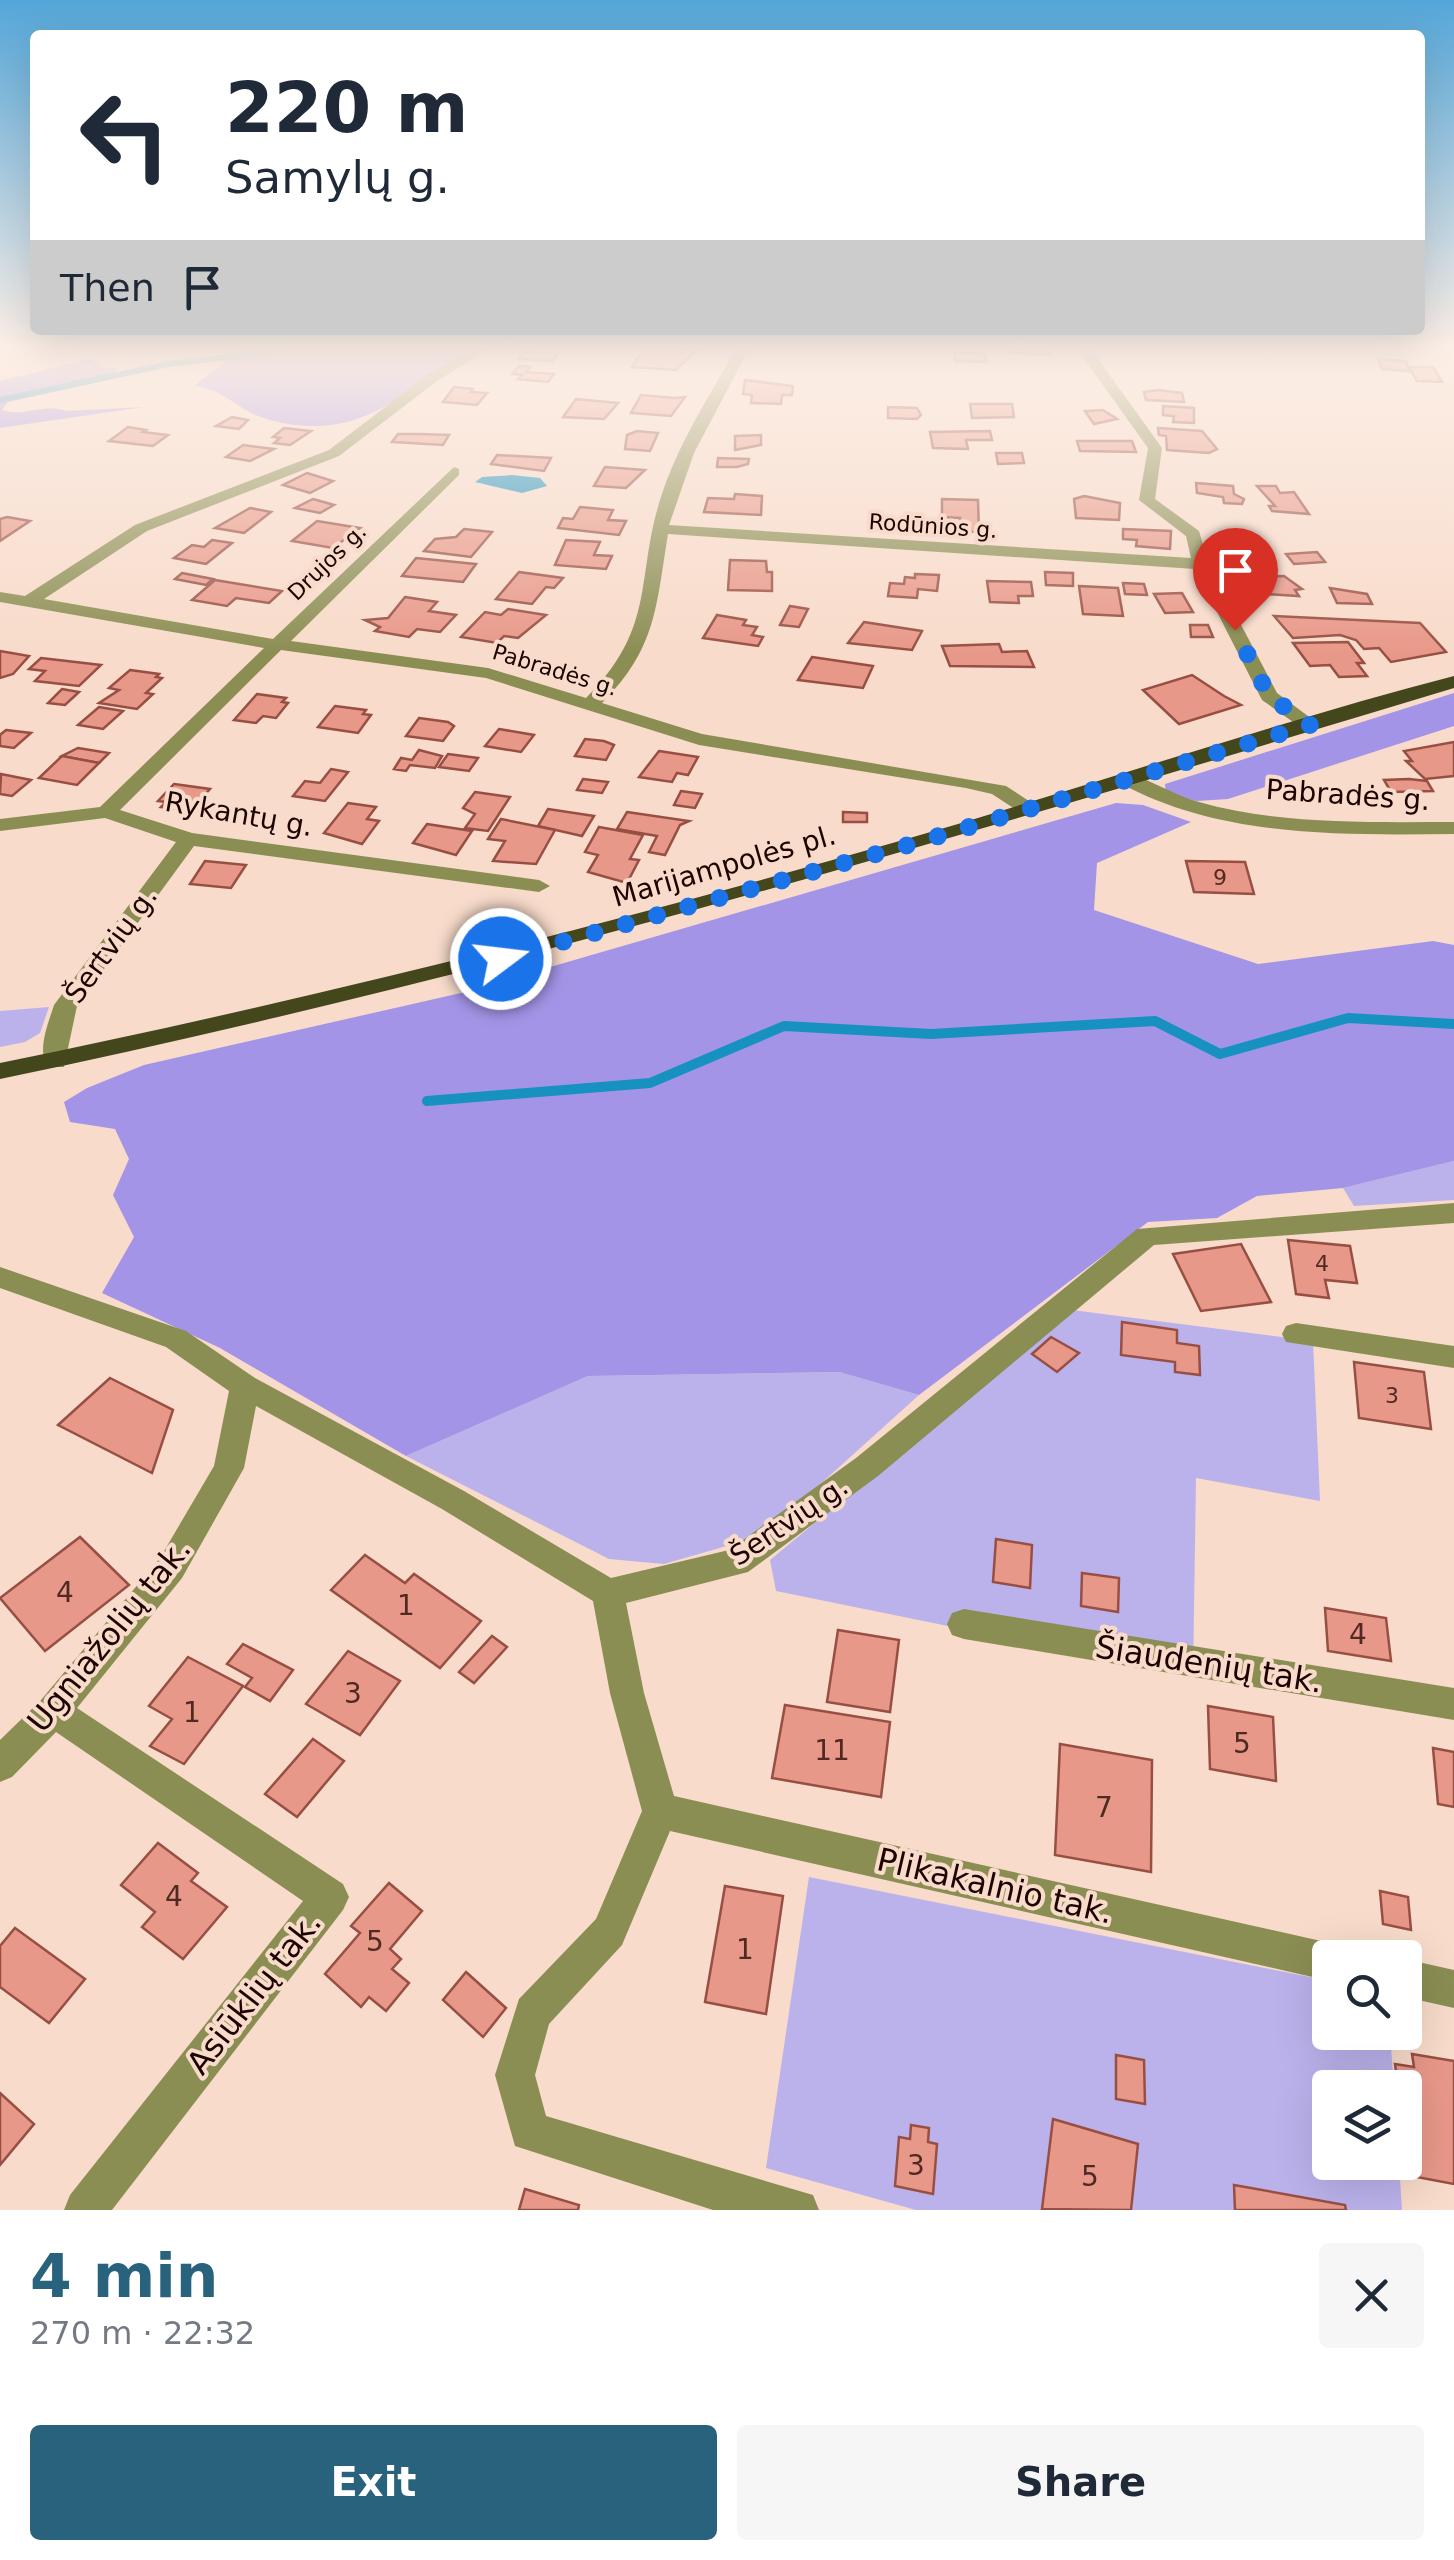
<!DOCTYPE html>
<html lang="en">
<head>
<meta charset="utf-8">
<style>
  body { margin:0; font-family:"DejaVu Sans",sans-serif; background:#f6f6f7; color:#1f2937; height:100vh; display:flex; flex-direction:column; font-size:38px; white-space:nowrap }
  * { box-sizing:border-box; margin:0 }
  p { font-size:32px; color:#747a83 }
  .icon { flex:none; width:55px; height:55px; fill:none; stroke:currentColor; stroke-width:2; stroke-linecap:round; stroke-linejoin:round }
  .map { position:relative; height:2210px; overflow:hidden }
  .panel { display:flex; flex-direction:column; background:#fff; flex:1 }
  .panel>* { flex:none }
  .banner { position:absolute; left:30px; top:30px; width:1395px; height:305px; border-radius:10px; box-shadow:0 10px 40px #0002; background:#fff; color:#1f2937; overflow:hidden }
  .buttons { position:absolute; left:1312px; top:1940px; display:grid; gap:20px }
  .buttons a { display:grid; place-items:center; width:110px; height:110px; border-radius:10px; background:#fff; box-shadow:0 10px 40px #0002; font-size:50px }
  .pin { position:absolute; display:grid; place-items:center; width:85px; height:85px; color:#fff; margin:-102px -42px; border-radius:50% 50% 50% 0; rotate:-45deg; box-shadow:0 0 10px #0007 }
  .pin .icon { rotate:45deg }
  .me { position:absolute; width:110px; margin:-55px; rotate:75deg; stroke-linejoin:round; filter:drop-shadow(0 0 8px #0008) }
  .turn { display:flex; align-items:center; gap:35px; height:210px; padding:0 30px; font-size:45px }
  .turn .icon { width:130px; height:130px; stroke-width:2.5 }
  .turn b { display:block; font-size:70px; line-height:85px }
  .then { display:flex; align-items:center; height:95px; padding:0 30px; background:#0003; gap:20px; font-size:38px }
  .round { display:grid; place-items:center; flex:none; width:105px; height:105px; border-radius:10px; background:#f6f6f7 }
  .head { display:flex; align-items:center; justify-content:space-between; height:170px; padding:0 30px }
  h1 { font-size:60px; font-weight:700; line-height:75px; color:#29627c }
  .primary-button { display:flex; gap:20px; margin-top:auto; padding:20px 30px }
  .primary-button a { flex:1; height:115px; border-radius:10px; background:#29627c; color:#fff; font-size:40px; font-weight:700; line-height:115px; text-align:center }
  .primary-button a+a { background:#f6f6f7; color:#1f2937 }
  .map>svg:first-child { display:block }
  .green { fill:#bbb2ec }
  .forest { fill:#a394e7 }
  .water { fill:#1791c0 }
  .lines { fill:none; stroke-linecap:round; stroke-linejoin:round }
  .stream-far1 { stroke:#1791c0; stroke-width:6 }
  .stream { stroke:#1791c0; stroke-width:10 }
  .building { fill:#e89889; stroke:#984f43; stroke-width:2.5 }
  .minor { fill:#8b8e53; fill-rule:evenodd }
  .major { fill:#44461c; fill-rule:evenodd }
  .route { stroke:#1a73e8; stroke-width:18; stroke-dasharray:0 32.4 }
  .labels { text-anchor:middle; dominant-baseline:central; stroke-width:8; stroke-linejoin:round; paint-order:stroke }
  .far-street-label { font-size:22px; fill:#1c0500; stroke:#f8dbca }
  .number-label { font-size:22px; fill:#4f2a22 }
  .street-label { font-size:28px; fill:#1c0500; stroke:#f8dbca }
  .near-number-label { font-size:28px; fill:#4f2a22 }
  .near-street-label { font-size:32px; fill:#1c0500; stroke:#f8dbca }
</style>
</head>
<body>
<div class="map">
<svg width="1454" height="2210" viewBox="0 0 1454 2210">
  <rect width="100%" height="100%" fill="#f8dbca"/>
  <!-- green -->
  <g class="green">
    <polygon points="49,1007 40,1033 25,1042 0,1047 0,1011"/>
    <polygon points="1454,1161 1454,1200 1354,1206 1343,1188"/>
    <polygon points="1072,1310 1313,1341 1320,1501 1196,1478 1193,1676 776,1591 770,1560"/>
    <polygon points="839,1372 919,1395 785,1516 737,1543 664,1564 609,1559 406,1456 588,1376"/>
    <polygon points="809,1877 1330,1981 1330,2032 1390,2033 1394,2087 1330,2088 1330,2162 1399,2163 1402,2210 916,2210 766,2168"/>
  </g>
  <!-- forest -->
  <g class="forest">
    <path d="M246,345H480C404,388 365,445 270,420C236,411 228,390 194,386Z"/>
    <path d="M90,359L105,368H120L100,382L8,402L2,410C24,418 45,402 66,411L144,407L0,428V381Z"/>
    <polygon points="1454,693 1454,726 1228,799 1197,801 1166,794 1165,784"/>
    <polygon points="1116,803 1143,805 1191,822 1097,863 1094,910 1258,964 1433,941 1454,945 1454,1161 1343,1188 1257,1196 1217,1218 1148,1222 919,1395 839,1372 588,1376 406,1456 220,1348 102,1293 134,1237 113,1195 129,1159 115,1129 70,1122 64,1102 87,1088 144,1065 461,993"/>
  </g>
  <!-- water -->
  <polygon class="water" points="512,475 540,478 547,486 522,493 475,482 482,477"/>
  <g class="lines">
    <!-- stream-far1 -->
    <polyline class="stream-far1" points="0,400 168,364 265,353 277,345"/>
    <!-- stream -->
    <polyline class="stream" points="427,1101 650,1083 784,1026 931,1034 1155,1021 1220,1054 1348,1018 1454,1024"/>
  </g>
  <!-- building -->
  <g class="building">
    <polygon points="646,345 698,349 676,370 632,367"/>
    <polygon points="1020,345 1042,345 1052,355 1012,353 1011,348 1021,349"/>
    <polygon points="524,352 558,354 552,361 519,359"/>
    <polygon points="954,353 985,354 986,362 955,361"/>
    <polygon points="1378,359 1406,361 1410,371 1382,369"/>
    <polygon points="519,366 530,367 526,372 554,374 548,382 518,379 522,375 512,374"/>
    <polygon points="1409,367 1433,367 1442,382 1417,381"/>
    <polygon points="745,380 793,386 792,395 782,395 781,404 751,403 752,395 743,394"/>
    <polygon points="454,387 473,389 471,392 487,393 477,405 443,402"/>
    <polygon points="1158,390 1182,393 1184,402 1146,400 1144,392"/>
    <polygon points="641,395 674,398 685,397 671,416 631,413"/>
    <polygon points="576,399 618,403 604,419 563,417"/>
    <polygon points="970,404 1012,404 1014,417 972,418"/>
    <polygon points="1163,406 1194,408 1194,423 1173,422 1174,416 1163,415"/>
    <polygon points="888,407 917,408 921,415 917,419 888,418"/>
    <polygon points="1103,410 1117,419 1094,424 1085,411"/>
    <polygon points="232,417 248,420 239,429 216,426"/>
    <polygon points="128,427 146,430 143,432 168,435 153,446 109,441"/>
    <polygon points="284,428 311,431 290,445 274,443 280,438 273,437"/>
    <polygon points="1158,428 1202,431 1217,449 1209,453 1167,450 1166,436 1159,435"/>
    <polygon points="637,431 658,433 650,451 625,449 627,435"/>
    <polygon points="990,431 992,440 966,440 968,449 933,448 930,432"/>
    <polygon points="398,434 420,434 449,435 443,445 392,442"/>
    <polygon points="761,435 761,445 735,450 735,436"/>
    <polygon points="1077,441 1132,441 1136,452 1080,451"/>
    <polygon points="243,445 274,449 250,461 226,457"/>
    <polygon points="996,453 1022,453 1024,463 998,464"/>
    <polygon points="497,455 551,458 544,471 491,464"/>
    <polygon points="718,458 749,459 748,464 737,467 717,467"/>
    <polygon points="605,467 645,470 626,488 594,486"/>
    <polygon points="307,473 333,481 310,493 283,485"/>
    <polygon points="1196,483 1233,486 1234,494 1244,499 1242,504 1224,503 1223,497 1197,493"/>
    <polygon points="1257,486 1276,486 1280,493 1294,492 1309,514 1272,511 1269,506 1275,506"/>
    <polygon points="735,494 762,496 761,515 704,512 708,498 734,499"/>
    <polygon points="1084,496 1120,503 1119,520 1076,518 1074,499"/>
    <polygon points="313,499 334,505 320,513 295,508"/>
    <polygon points="942,499 978,500 979,532 960,531 960,518 942,517"/>
    <polygon points="580,507 613,510 608,520 626,521 619,535 558,528 563,518 573,519"/>
    <polygon points="250,508 271,512 244,533 215,528"/>
    <polygon points="7,517 30,521 0,541 0,519"/>
    <polygon points="317,521 360,528 333,548 292,541"/>
    <polygon points="464,529 492,532 471,557 424,551 435,539 456,537"/>
    <polygon points="1123,529 1171,531 1170,549 1136,546 1137,540 1123,539"/>
    <polygon points="1254,538 1270,551 1265,551 1268,554 1241,556 1223,546 1232,545 1227,540"/>
    <polygon points="212,540 232,543 206,564 174,558 192,545 204,547"/>
    <polygon points="566,540 600,542 594,555 612,556 606,569 555,565"/>
    <polygon points="1317,552 1325,562 1294,564 1286,554"/>
    <polygon points="416,558 476,564 463,582 402,576"/>
    <polygon points="730,560 766,561 767,572 772,572 772,591 728,590"/>
    <polygon points="519,572 563,578 554,588 546,587 532,604 496,599"/>
    <polygon points="1045,572 1073,573 1073,586 1046,585"/>
    <polygon points="182,573 213,579 206,585 175,579"/>
    <polygon points="915,574 939,575 937,591 918,589 917,598 888,596 890,583 904,584 905,577 915,578"/>
    <polygon points="1284,576 1302,589 1295,590 1299,596 1248,593 1238,578"/>
    <polygon points="215,580 282,591 269,603 236,598 227,606 192,600"/>
    <polygon points="987,581 1031,582 1033,596 1018,596 1019,603 990,602"/>
    <polygon points="1123,583 1144,584 1147,595 1125,594"/>
    <polygon points="1079,586 1118,588 1123,616 1083,614"/>
    <polygon points="1330,588 1367,594 1372,604 1337,603"/>
    <polygon points="1182,593 1193,612 1165,613 1154,594"/>
    <polygon points="405,597 437,602 429,611 456,615 440,632 417,629 409,637 375,631 380,627 365,620 388,618"/>
    <polygon points="790,606 808,609 799,627 780,625"/>
    <polygon points="508,609 546,615 518,638 504,636 497,643 461,637 485,612 501,615"/>
    <polygon points="717,615 746,620 743,625 757,627 752,635 763,637 758,646 703,638"/>
    <polygon points="1274,616 1420,623 1446,652 1391,662 1379,648 1364,649 1356,640 1340,635 1293,638"/>
    <polygon points="864,622 922,631 912,650 848,643"/>
    <polygon points="1190,625 1208,625 1213,637 1191,637"/>
    <polygon points="1348,642 1364,663 1357,663 1367,676 1339,677 1330,665 1310,666 1293,643"/>
    <polygon points="999,644 1002,652 1027,651 1034,667 950,666 942,646"/>
    <polygon points="0,651 29,656 13,674 0,678"/>
    <polygon points="812,657 873,666 863,688 798,680"/>
    <polygon points="41,658 101,665 79,686 35,681 45,671 29,669"/>
    <polygon points="130,670 159,674 156,677 162,678 146,693 153,694 137,709 99,703 119,690 109,688"/>
    <polygon points="1192,675 1224,696 1241,705 1179,724 1143,690"/>
    <polygon points="62,689 79,692 65,705 48,703"/>
    <polygon points="257,694 286,698 282,702 288,703 276,718 263,716 256,723 234,720"/>
    <polygon points="335,706 366,710 363,714 371,715 358,733 318,727"/>
    <polygon points="99,707 123,711 103,729 78,725"/>
    <polygon points="419,718 448,722 454,726 443,741 406,736"/>
    <polygon points="499,729 534,735 521,752 485,746"/>
    <polygon points="6,730 31,733 14,748 0,746 0,735"/>
    <polygon points="585,739 604,741 614,745 606,760 575,756"/>
    <polygon points="1454,742 1454,776 1425,779 1406,761 1412,761 1404,751"/>
    <polygon points="78,748 109,753 99,763 62,756"/>
    <polygon points="419,750 442,756 435,768 410,765 406,771 394,769 401,758 412,760"/>
    <polygon points="659,751 698,757 688,775 677,773 672,782 639,777"/>
    <polygon points="448,754 478,758 469,771 439,767"/>
    <polygon points="62,756 99,763 77,785 39,778"/>
    <polygon points="331,769 348,772 325,801 293,796 305,781 320,783"/>
    <polygon points="1,774 31,780 12,796 0,794"/>
    <polygon points="583,779 608,782 602,793 577,790"/>
    <polygon points="1409,779 1427,781 1433,791 1391,792 1384,780"/>
    <polygon points="174,784 210,789 191,811 161,807 166,802 158,801"/>
    <polygon points="681,791 702,794 695,808 674,805"/>
    <polygon points="475,792 510,797 488,831 465,828 475,814 463,808"/>
    <polygon points="348,803 376,807 367,819 379,821 362,844 324,833"/>
    <polygon points="548,809 594,816 582,836 538,826"/>
    <polygon points="627,812 689,821 680,825 665,855 649,852 657,836 617,829"/>
    <polygon points="843,812 867,813 867,822 843,822"/>
    <polygon points="501,819 555,830 536,864 493,861 505,841 488,839"/>
    <polygon points="427,824 472,831 456,855 413,843"/>
    <polygon points="599,827 643,835 630,859 639,860 627,883 588,872 598,855 585,852"/>
    <polygon points="205,861 246,865 231,888 190,884"/>
    <polygon points="1186,861 1245,862 1254,894 1194,892"/>
    <polygon points="1288,1240 1350,1246 1357,1283 1325,1280 1329,1298 1296,1294"/>
    <polygon points="1241,1244 1271,1302 1201,1311 1173,1254"/>
    <polygon points="1122,1322 1177,1330 1177,1343 1199,1346 1200,1375 1175,1372 1175,1362 1121,1355"/>
    <polygon points="1051,1337 1079,1353 1057,1372 1032,1354"/>
    <polygon points="1354,1362 1424,1372 1431,1429 1359,1418"/>
    <polygon points="110,1378 173,1410 152,1473 58,1425"/>
    <polygon points="80,1537 129,1585 45,1651 0,1598"/>
    <polygon points="996,1539 1032,1545 1030,1588 993,1582"/>
    <polygon points="365,1555 405,1583 414,1574 481,1621 440,1668 331,1590"/>
    <polygon points="1082,1573 1119,1578 1118,1612 1081,1606"/>
    <polygon points="1325,1608 1386,1618 1391,1661 1328,1651"/>
    <polygon points="838,1630 899,1640 890,1712 827,1702"/>
    <polygon points="492,1636 507,1647 474,1683 459,1672"/>
    <polygon points="243,1644 293,1670 270,1701 245,1687 252,1678 227,1664"/>
    <polygon points="348,1651 400,1681 360,1735 306,1704"/>
    <polygon points="188,1657 243,1686 184,1764 150,1746 172,1719 149,1706"/>
    <polygon points="785,1705 890,1722 881,1797 772,1778"/>
    <polygon points="1208,1706 1273,1717 1276,1781 1210,1769"/>
    <polygon points="313,1739 344,1761 297,1817 265,1794"/>
    <polygon points="1060,1744 1152,1760 1151,1872 1055,1855"/>
    <polygon points="1433,1748 1454,1752 1454,1807 1438,1804"/>
    <polygon points="158,1843 198,1873 191,1881 227,1907 183,1959 142,1927 155,1912 121,1885"/>
    <polygon points="389,1883 422,1911 390,1949 401,1959 392,1969 409,1983 386,2011 369,1997 361,2007 325,1974 360,1933 351,1926"/>
    <polygon points="725,1886 783,1896 766,2014 705,2002"/>
    <polygon points="1380,1891 1408,1897 1411,1930 1383,1924"/>
    <polygon points="15,1928 85,1979 49,2023 0,1987 0,1946"/>
    <polygon points="466,1972 506,2008 483,2037 443,2000"/>
    <polygon points="1412,2054 1454,2061 1454,2184 1406,2175 1405,2088 1398,2088 1395,2064 1414,2067"/>
    <polygon points="1116,2055 1144,2060 1145,2104 1116,2099"/>
    <polygon points="0,2093 34,2124 0,2165"/>
    <polygon points="1053,2119 1138,2144 1131,2210 1042,2209"/>
    <polygon points="911,2125 929,2128 928,2142 937,2144 933,2194 895,2186 899,2137 910,2139"/>
    <polygon points="1234,2185 1345,2205 1346,2210 1235,2210"/>
    <polygon points="525,2189 579,2205 578,2210 519,2210"/>
  </g>
  <g class="lines">
    <!-- minor -->
    <g class="minor">
      <path d="M480,345H496L437,381L339,456L147,531L44,599L273,639L454,467L459,469V475L291,641L488,668L586,698C660,624 633,575 664,488C682,437 712,392 738,345H751L694,453L669,525L1191,558L1186,536L1139,500L1148,448L1082,356L1085,345H1097L1096,356L1162,448L1155,499L1199,531L1209,564L1277,693L1320,725L1317,729H1303L1262,700L1195,569L668,534C656,606 657,648 602,703L702,734L1006,786L1035,805V813H1021L992,794L966,788L699,745L486,678L281,650L120,810L192,833L539,880L550,886L539,892L194,846L77,1006L64,1067H46C38,1047 48,1024 54,1005L176,842L105,818L0,831V819L100,807L264,648L0,602V592L25,596L135,525L329,450L427,375Z"/>
      <path d="M1127,773C1152,780 1173,795 1199,802C1280,825 1370,822 1454,822V834C1343,835 1220,838 1120,783V775Z"/>
      <polygon points="1454,1203 1454,1223 1154,1245 878,1476 748,1572 626,1603 644,1693 674,1796 1330,1943 1344,1948 1347,1958 1330,1958 1330,1981 670,1831 622,1945 549,2024 535,2075 546,2116 813,2195 819,2210 713,2210 515,2146 495,2075 519,1999 596,1919 642,1811 610,1693 593,1601 442,1509 256,1406 244,1468 182,1578 77,1708 343,1884 349,1897 343,1910 112,2210 64,2210 70,2195 303,1901 56,1732 12,1777 0,1782 0,1740 41,1700 160,1558 214,1466 229,1391 166,1347 0,1288 0,1267 186,1331 255,1378 464,1491 611,1578 729,1550 856,1458 1137,1229"/>
      <polygon points="1296,1323 1454,1346 1454,1368 1286,1342 1282,1334 1286,1326"/>
      <polygon points="964,1609 1454,1688 1454,1720 964,1639 952,1635 947,1624 952,1613"/>
      <polygon points="1405,1959 1454,1970 1454,2008 1405,1997"/>
    </g>
    <!-- major -->
    <path class="major" d="M1454,676V688C973,833 493,977 0,1079V1063C304,1001 604,926 903,840C1087,787 1269,724 1454,676Z"/>
  </g>
  <!-- sky -->
  <linearGradient id="sky" x2="0" y2="1"><stop stop-color="#54a6d8"/><stop offset="0.53" stop-color="#fcefe7"/><stop offset="1" stop-color="#fcefe7" stop-opacity="0"/></linearGradient>
  <rect width="1454" height="654" fill="url(#sky)"/>
  <g class="lines">
    <!-- route -->
    <polyline class="route" points="501,959 912,844 1310,725 1269,696 1235,630"/>
  </g>
  <g class="labels">
    <!-- far-street labels -->
    <g class="far-street-label">
      <text transform="translate(933 526) rotate(4)">Rodūnios g.</text>
      <text transform="translate(327 562) rotate(-44)">Drujos g.</text>
      <text transform="translate(555 670) rotate(17)">Pabradės g.</text>
    </g>
    <!-- number labels -->
    <g class="number-label">
      <text x="1220" y="877">9</text>
      <text x="1322" y="1263">4</text>
      <text x="1392" y="1395">3</text>
    </g>
    <!-- street labels -->
    <g class="street-label">
      <text transform="translate(1348 795) rotate(4)">Pabradės g.</text>
      <text transform="translate(239 814) rotate(10)">Rykantų g.</text>
      <text transform="translate(724 866) rotate(-16)">Marijampolės pl.</text>
      <text transform="translate(111 945) rotate(-54)">Šertvių g.</text>
      <text transform="translate(789 1521) rotate(-34)">Šertvių g.</text>
    </g>
    <!-- near-number labels -->
    <g class="near-number-label">
      <text x="65" y="1592">4</text>
      <text x="406" y="1605">1</text>
      <text x="1358" y="1634">4</text>
      <text x="353" y="1693">3</text>
      <text x="192" y="1712">1</text>
      <text x="1242" y="1743">5</text>
      <text x="832" y="1750">11</text>
      <text x="1104" y="1807">7</text>
      <text x="174" y="1896">4</text>
      <text x="375" y="1941">5</text>
      <text x="745" y="1949">1</text>
      <text x="916" y="2165">3</text>
      <text x="1090" y="2176">5</text>
    </g>
    <!-- near-street labels -->
    <g class="near-street-label">
      <text transform="translate(109 1635) rotate(-51)">Ugniažolių tak.</text>
      <text transform="translate(1209 1664) rotate(9)">Šiaudenių tak.</text>
      <text transform="translate(995 1886) rotate(13)">Plikakalnio tak.</text>
      <text transform="translate(254 1993) rotate(-52)">Asiūklių tak.</text>
    </g>
  </g>
</svg>
<div class="buttons">
<a><svg class="icon" aria-label="search" viewBox="0 0 24 24"><circle cx="10" cy="10" r="6"/><path d="M15 15l6 6"/></svg></a>
<a><svg class="icon" aria-label="layers" viewBox="0 0 24 24"><path d="M12 4l9 5-9 5-9-5zM3 14l9 5 9-5"/></svg></a>
</div>
<div class="pin" style="left:1235px;top:630px;background:#d93025"><svg class="icon" aria-label="arrive" viewBox="0 0 24 24"><path d="M6 21V4h12l-3 4 3 4H6"/></svg></div>
<svg class="me" style="left:501px;top:959px" viewBox="-20 -20 40 40"><circle r="17" fill="#1a73e8" stroke="#fff" stroke-width="3"/><path d="M0-11L8 9 0 5-8 9z" fill="#fff"/></svg>
<div class="banner">
<div class="turn"><svg class="icon" aria-label="left" viewBox="0 0 24 24"><path d="M17 20v-9H6M10 6l-5 5 5 5"/></svg><div><b>220 m</b>Samylų g.</div></div>
<div class="then">Then<svg class="icon" aria-label="arrive" viewBox="0 0 24 24"><path d="M6 21V4h12l-3 4 3 4H6"/></svg></div>
</div>
</div>
<section class="panel">
<div class="head"><div><h1>4 min</h1><p>270 m · 22:32</p></div><a class="round"><svg class="icon" aria-label="close" viewBox="0 0 24 24"><path d="M6 6l12 12M18 6L6 18"/></svg></a></div>
<div class="primary-button"><a>Exit</a><a>Share</a></div>
</section>
</body>
</html>
